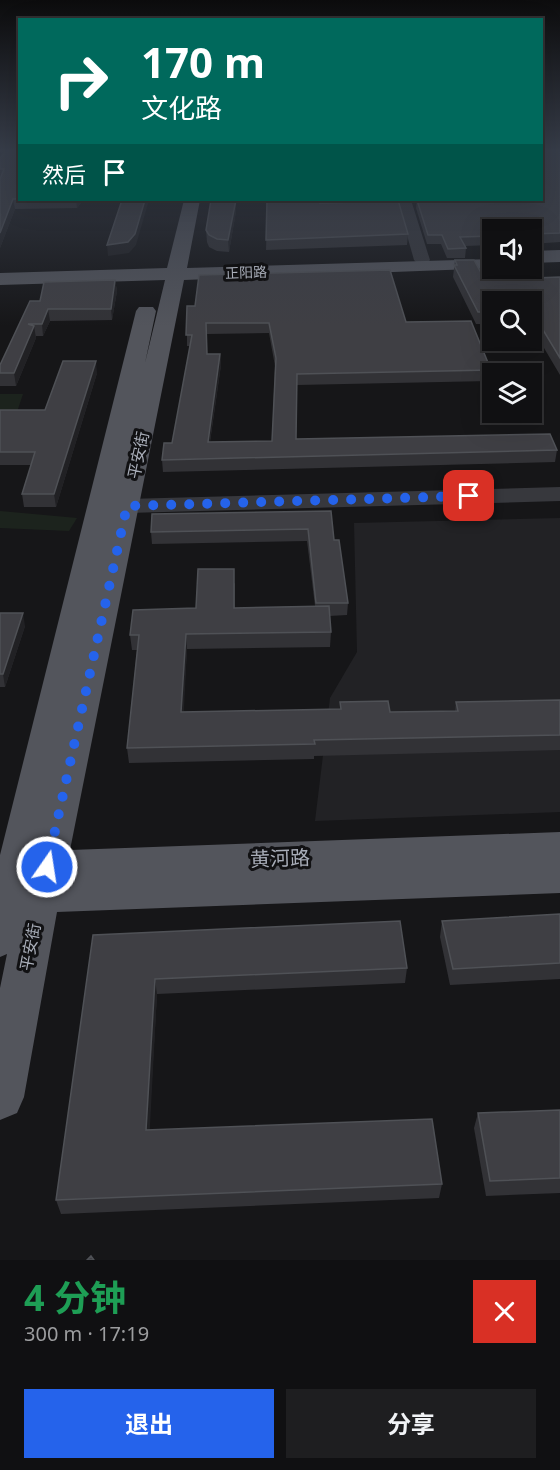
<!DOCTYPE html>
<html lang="zh">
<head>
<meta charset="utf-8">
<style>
  body { margin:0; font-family:"Noto Sans","Noto Sans SC",sans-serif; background:#1e1e20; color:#f1f3f6; height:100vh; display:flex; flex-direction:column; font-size:22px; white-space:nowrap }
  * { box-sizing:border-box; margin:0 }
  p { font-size:20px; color:#9c9d9f }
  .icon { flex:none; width:33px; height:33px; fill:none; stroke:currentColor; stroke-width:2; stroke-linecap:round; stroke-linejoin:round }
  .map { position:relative; height:1260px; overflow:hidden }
  .details { display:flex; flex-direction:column; background:#101012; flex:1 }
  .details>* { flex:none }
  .hud { position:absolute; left:18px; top:18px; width:525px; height:183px; border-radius:0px; box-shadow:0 6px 24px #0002,0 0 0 2px #303032; background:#00695c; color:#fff; overflow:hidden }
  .buttons { position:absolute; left:482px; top:219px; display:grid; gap:12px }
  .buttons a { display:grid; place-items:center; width:60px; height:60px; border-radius:0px; background:#101012; box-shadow:0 6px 24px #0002,0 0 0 2px #303032; font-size:30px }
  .pin { position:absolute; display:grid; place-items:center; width:51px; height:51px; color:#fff; margin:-26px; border-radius:12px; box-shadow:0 3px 9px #0006 }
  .me { position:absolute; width:66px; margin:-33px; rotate:13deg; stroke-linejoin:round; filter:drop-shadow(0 0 4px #0008) }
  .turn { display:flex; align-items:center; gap:21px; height:126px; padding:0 24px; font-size:27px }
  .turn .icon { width:78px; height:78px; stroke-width:2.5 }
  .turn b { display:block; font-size:42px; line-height:51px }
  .then { display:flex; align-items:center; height:57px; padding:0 24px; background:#0003; gap:12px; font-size:22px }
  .round { display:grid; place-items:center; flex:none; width:63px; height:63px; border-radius:0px; background:#1e1e20 }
  .head { display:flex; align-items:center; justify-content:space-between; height:102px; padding:0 24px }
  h1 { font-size:36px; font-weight:700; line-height:45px; color:#1e9e55 }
  .action { display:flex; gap:12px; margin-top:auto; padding:12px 24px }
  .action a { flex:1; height:69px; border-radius:0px; background:#2563eb; color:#fff; font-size:24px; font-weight:700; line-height:69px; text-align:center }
  .action a+a { background:#1e1e20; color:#f1f3f6 }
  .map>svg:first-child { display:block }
  .built { fill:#222225 }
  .green { fill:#1c231d }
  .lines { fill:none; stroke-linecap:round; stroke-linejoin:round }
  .minor { fill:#37383d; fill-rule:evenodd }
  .major { fill:#53555c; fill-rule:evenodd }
  .wall { fill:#323236; fill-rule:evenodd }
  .shaded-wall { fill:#212124 }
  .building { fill:#3f3f44; stroke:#4f5156; stroke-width:1.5; fill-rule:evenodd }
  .route { stroke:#2563eb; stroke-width:10; stroke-dasharray:0 18 }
  .labels { text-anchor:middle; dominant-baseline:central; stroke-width:6; stroke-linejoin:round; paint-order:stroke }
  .far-street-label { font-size:14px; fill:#a8adb8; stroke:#111113 }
  .street-label { font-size:16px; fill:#a8adb8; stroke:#111113 }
  .near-street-label { font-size:20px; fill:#a8adb8; stroke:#111113 }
</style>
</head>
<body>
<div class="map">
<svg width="560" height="1260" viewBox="0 0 560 1260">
  <rect width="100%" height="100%" fill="#161618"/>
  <!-- built -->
  <polygon class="built" points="560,518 560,812 315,821 330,698 357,652 354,523"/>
  <!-- green -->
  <g class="green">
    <polygon points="0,394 23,394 15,418 0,418"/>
    <polygon points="0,511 77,518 69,531 0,528"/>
  </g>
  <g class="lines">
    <!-- minor -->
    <g class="minor">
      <polygon points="397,200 411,200 430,260 427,263 417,263 414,260"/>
      <polygon points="560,487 560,501 127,513 119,511 116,506 119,501 127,499"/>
    </g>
    <!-- major -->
    <g class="major">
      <polygon points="184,200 200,200 187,268 492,259 492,268 499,268 184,280 70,850 560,832 560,893 57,912 24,1097 17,1113 0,1120 0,988 7,954 0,957 0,855 136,311 139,307 153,307 156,311 145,363 165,280 0,285 0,273 167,268"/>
      <polygon points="560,250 560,262 531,263 531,251"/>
    </g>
  </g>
  <!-- wall -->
  <g class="wall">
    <polygon points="560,150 560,242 531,244 531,230 492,230 492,245 465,246 466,248 465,258 447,258 441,244 427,244 416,208 417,200 542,200"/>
    <polygon points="0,158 20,200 83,200 77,208 15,209 0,248"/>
    <polygon points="211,200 236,200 236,211 229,252 217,251 209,247 207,242 206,230"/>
    <polygon points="266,200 322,200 321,203 408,234 407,245 266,250 267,212"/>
    <polygon points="455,260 485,280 560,277 560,375 531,326 531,302 492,302 492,324 476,324 453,277"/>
    <polygon points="115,280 117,291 112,320 50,321 43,336 36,336 36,338 16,386 0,386 0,365 40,301"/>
    <path d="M187,306L406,322L491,370L490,381L297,385L296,439L557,450L555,462L163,472L162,460L172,443L190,346H187ZM269,333L275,366L272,441L210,442L221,365L220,354H207V334Z"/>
    <polygon points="97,373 56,507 24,507 22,494 31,465 0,465 0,410 45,410"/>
    <polygon points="331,511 334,540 348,603 347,615 329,616 331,632 330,647 187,649 183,712 340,709 340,702 390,712 455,711 456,702 560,700 560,750 314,756 314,759 129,763 127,748 137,650 132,650 130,635 196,608 235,583 235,608 315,606 307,541 152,544 151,532"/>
    <polygon points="0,613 25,626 5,687 0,687"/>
    <polygon points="560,914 560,979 450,985 440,937 442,921"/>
    <polygon points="93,935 407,968 405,983 157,994 149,1130 442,1184 439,1198 61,1214 56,1200"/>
    <polygon points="560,1110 560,1193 486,1196 474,1128 478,1113"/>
  </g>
  <!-- shaded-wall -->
  <g class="shaded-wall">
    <polygon points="13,199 15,209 0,248 0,233"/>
    <polygon points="76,200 83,200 77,208"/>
    <polygon points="145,200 149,200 136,245 129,253 108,256 107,245"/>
    <polygon points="236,200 236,211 229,252 228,240"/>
    <polygon points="115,280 117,291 112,320 111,309"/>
    <polygon points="48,309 50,321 43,336 42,324"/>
    <polygon points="34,326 36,338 16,386 14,373"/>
    <polygon points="220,354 221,365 208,454 208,442"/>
    <polygon points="96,361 97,373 56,507 54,494"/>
    <polygon points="23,613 25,626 5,687 3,674"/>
    <polygon points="186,634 187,649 183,728 181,712"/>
    <polygon points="155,979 157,994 149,1144 146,1130"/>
  </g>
  <!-- building -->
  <g class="building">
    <polygon points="7,150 20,150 20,199 13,199 0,233 0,179 4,169 0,169 0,158"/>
    <polygon points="542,150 560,150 560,233 531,234 531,230 492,230 492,236 460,237 466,248 448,249 442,235 428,235 417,200 542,200"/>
    <polygon points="122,200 145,200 135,234 128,242 107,245"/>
    <polygon points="211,200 236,200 228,240 217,239 209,235 206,230"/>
    <polygon points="267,200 321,200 320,203 362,202 362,200 398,200 408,234 266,240"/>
    <polygon points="455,260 474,260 485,280 560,277 560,358 531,310 531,302 492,302 492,312 478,312 454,265 457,265"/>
    <path d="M390,270L406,322L471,321L491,370L297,374L296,439L550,434L557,450L162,460L164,443H172L192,335H186L187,306H195L199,275ZM206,323H269L276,358L272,441L208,442L220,354H207Z"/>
    <polygon points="115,280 111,309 48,309 42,324 28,324 34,326 14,373 0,373 0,365 30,301 40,301 44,282"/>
    <polygon points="63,361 96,361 54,494 22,494 35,452 0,452 0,410 45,410"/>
    <polygon points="331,511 334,540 339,540 348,603 316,603 308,529 151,532 152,514"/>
    <polygon points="198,569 234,569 234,608 329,606 331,632 186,634 181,712 341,709 340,702 388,701 390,712 458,711 456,702 560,700 560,735 314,740 315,744 127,748 139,635 130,635 133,610 196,608"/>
    <polygon points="0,613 23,613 3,674 0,674"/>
    <polygon points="560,914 560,963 453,969 442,921"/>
    <polygon points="400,921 407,968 155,979 146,1130 432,1119 442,1184 56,1200 93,935"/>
    <polygon points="560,1110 560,1178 490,1181 478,1113"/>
    <polygon points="91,1256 94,1260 87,1260"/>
  </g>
  <!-- sky -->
  <linearGradient id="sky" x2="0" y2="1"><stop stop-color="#0c0c0d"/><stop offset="0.46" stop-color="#363c48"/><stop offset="1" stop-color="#363c48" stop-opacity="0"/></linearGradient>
  <rect width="560" height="326" fill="url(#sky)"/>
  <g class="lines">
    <!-- route -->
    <polyline class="route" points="47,867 127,506 469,496"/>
  </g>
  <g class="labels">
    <!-- far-street labels -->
    <g class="far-street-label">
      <text transform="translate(246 272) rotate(-2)">正阳路</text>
    </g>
    <!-- street labels -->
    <g class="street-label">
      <text transform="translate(138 455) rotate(-78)">平安街</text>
      <text transform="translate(30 947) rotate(-79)">平安街</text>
    </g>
    <!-- near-street labels -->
    <g class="near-street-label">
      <text transform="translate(280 858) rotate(-2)">黄河路</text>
    </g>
  </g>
</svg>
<div class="buttons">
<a><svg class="icon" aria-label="sound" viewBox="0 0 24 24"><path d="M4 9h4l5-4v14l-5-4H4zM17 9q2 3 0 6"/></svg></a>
<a><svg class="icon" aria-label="search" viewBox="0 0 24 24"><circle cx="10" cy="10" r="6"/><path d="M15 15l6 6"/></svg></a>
<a><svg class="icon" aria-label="layers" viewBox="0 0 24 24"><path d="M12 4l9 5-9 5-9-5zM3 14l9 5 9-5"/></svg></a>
</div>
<div class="pin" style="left:469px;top:496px;background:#d93025"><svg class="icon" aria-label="arrive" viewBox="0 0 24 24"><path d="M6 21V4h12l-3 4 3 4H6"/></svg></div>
<svg class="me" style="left:47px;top:867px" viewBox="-20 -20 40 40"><circle r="17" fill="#2563eb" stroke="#fff" stroke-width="3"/><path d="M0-11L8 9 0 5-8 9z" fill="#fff"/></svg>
<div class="hud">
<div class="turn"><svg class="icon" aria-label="right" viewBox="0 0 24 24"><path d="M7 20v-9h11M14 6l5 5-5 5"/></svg><div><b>170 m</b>文化路</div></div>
<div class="then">然后<svg class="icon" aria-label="arrive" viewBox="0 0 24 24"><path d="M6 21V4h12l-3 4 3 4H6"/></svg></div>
</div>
</div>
<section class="details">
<div class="head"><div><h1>4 分钟</h1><p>300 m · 17:19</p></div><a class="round" style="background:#d93025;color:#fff"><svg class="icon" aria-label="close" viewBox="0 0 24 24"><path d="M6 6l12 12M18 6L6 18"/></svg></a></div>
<div class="action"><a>退出</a><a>分享</a></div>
</section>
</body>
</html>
